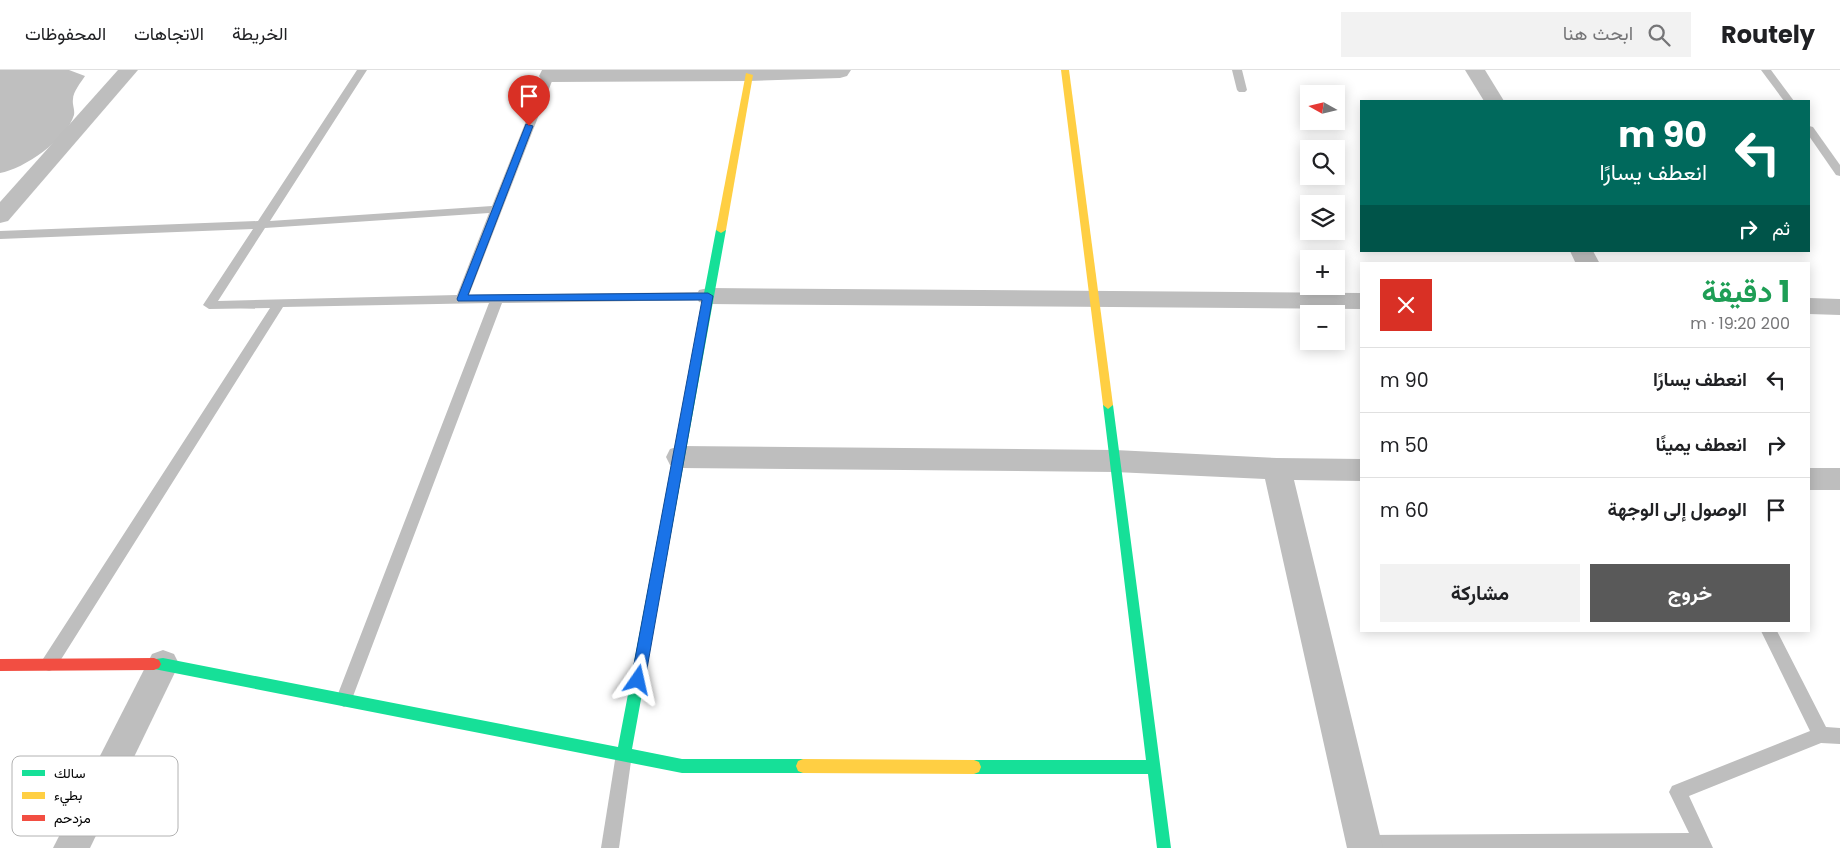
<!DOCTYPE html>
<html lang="ar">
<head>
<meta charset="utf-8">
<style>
  body { margin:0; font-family:Poppins,Vazirmatn,sans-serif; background:#f2f2f2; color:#202124; direction:rtl; height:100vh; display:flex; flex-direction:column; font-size:19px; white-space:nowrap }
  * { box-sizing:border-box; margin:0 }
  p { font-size:16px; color:#757577 }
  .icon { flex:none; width:28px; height:28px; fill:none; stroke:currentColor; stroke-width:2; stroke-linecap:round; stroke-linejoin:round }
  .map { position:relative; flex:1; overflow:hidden; direction:ltr }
  .side { position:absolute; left:1360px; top:192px; width:450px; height:370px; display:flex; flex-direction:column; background:#fff; border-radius:0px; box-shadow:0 2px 12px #0003; direction:rtl }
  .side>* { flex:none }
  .banner { position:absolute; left:1360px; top:30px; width:450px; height:152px; border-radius:0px; box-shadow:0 2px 12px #0003; direction:rtl; background:#00695c; color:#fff; overflow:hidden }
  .needle { width:32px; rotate:278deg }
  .tools { position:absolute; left:1300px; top:15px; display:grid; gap:10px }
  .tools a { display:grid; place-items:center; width:45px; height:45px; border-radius:0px; background:#fff; box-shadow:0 2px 12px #0003; font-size:25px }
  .pin { position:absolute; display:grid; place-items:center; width:42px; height:42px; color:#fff; margin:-51px -21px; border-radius:50% 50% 50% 0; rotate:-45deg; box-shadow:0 0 5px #0007 }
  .pin .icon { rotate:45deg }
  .me { position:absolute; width:55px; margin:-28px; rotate:11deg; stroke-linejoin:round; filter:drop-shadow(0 0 4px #0008) }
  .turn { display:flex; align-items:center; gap:18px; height:105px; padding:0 20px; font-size:22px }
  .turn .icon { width:65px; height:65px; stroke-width:2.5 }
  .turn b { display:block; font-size:35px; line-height:42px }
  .then { display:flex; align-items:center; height:48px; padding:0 20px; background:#0003; gap:10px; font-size:19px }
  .round { display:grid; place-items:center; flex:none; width:52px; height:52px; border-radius:0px; background:#f2f2f2 }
  .overview { display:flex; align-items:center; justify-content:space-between; height:85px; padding:0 20px }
  h1 { font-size:30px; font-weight:700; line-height:38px; color:#1e9e55 }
  .cta { display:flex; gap:10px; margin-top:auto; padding:10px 20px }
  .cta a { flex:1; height:58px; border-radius:0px; background:#595959; color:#fff; font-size:20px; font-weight:700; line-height:58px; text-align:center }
  .cta a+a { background:#f2f2f2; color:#202124 }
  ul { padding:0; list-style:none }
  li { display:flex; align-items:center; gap:15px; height:65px; padding:0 20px; border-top:1px solid #e0e0e0 }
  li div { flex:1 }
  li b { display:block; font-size:19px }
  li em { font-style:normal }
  header { display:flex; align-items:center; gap:30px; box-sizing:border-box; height:70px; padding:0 25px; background:#fff; border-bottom:1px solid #e0e0e0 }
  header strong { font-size:24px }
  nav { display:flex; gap:28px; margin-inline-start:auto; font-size:18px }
  .search { width:350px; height:45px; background:#f2f2f2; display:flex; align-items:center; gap:12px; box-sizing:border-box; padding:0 18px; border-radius:0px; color:#757577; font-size:19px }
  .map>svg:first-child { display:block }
  .water { fill:#bfbfbf }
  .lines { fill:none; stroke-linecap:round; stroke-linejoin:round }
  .lane { fill:#bebebe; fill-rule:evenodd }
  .street { fill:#bebebe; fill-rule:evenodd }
  .fast { fill:#16e098; fill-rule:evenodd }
  .slow { fill:#ffcf43; fill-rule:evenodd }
  .jam { fill:#f24e42; fill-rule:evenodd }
  .route { fill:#1a73e8; stroke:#114b97 }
  .key { fill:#fff; stroke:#b2b2b2; stroke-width:1 }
  .key-label { font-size:14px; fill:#000 }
</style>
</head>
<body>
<header>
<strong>Routely</strong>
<div class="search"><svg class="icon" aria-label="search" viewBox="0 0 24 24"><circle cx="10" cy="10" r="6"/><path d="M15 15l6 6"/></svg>ابحث هنا</div>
<nav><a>الخريطة</a><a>الاتجاهات</a><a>المحفوظات</a></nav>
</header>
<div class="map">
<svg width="1840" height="778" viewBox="0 0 1840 778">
  <rect width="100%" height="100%" fill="#fff"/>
  <!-- water -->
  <path class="water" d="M0,0H69L85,6C81,12 73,22 73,29C72,34 75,40 74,45C67,69 24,99 0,103Z"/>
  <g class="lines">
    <!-- lane -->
    <g class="lane">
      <path d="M357,0H367L270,151L492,136L544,6L549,3L554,6L469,225L708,222L714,226L708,230L502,233L352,629L350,634L344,637L338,634L336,629L489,233L283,237L55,599L49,601L43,599L41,594L43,589L270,238L209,239L203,235L253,159L0,169V161L258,151ZM489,143L457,225L218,231L265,158Z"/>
      <polygon points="1232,0 1242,0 1247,20 1245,22 1239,22 1237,20"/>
      <polygon points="1761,0 1771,0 1794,31 1784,31"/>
      <polygon points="1809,56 1813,57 1840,95 1840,106 1836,105 1809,66"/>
      <polygon points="1761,561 1777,561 1826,657 1840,658 1840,674 1821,673 1689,726 1713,778 1358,778 1356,774 1359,768 1365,765 1689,763 1669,722 1672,716 1810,661"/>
      <polygon points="624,676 630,678 632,684 619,778 601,778 616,684 618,678"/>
    </g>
    <!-- street -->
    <g class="street">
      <polygon points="118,0 138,0 8,151 0,153 0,132"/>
      <polygon points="542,0 851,0 847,6 840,8 749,11 549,12 542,10 539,6"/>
      <polygon points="1465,0 1485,0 1504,31 1484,31"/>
      <polygon points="1570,181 1593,181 1600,194 1576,194"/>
      <polygon points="708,218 1361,223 1361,239 708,234 699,232 696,226 699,220"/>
      <polygon points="1809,228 1840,229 1840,245 1809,244"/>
      <polygon points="680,376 1115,380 1277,388 1361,389 1361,411 1294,410 1383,778 1347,778 1265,409 1115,402 680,398 670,395 666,387 670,379"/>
      <rect x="1809" y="398" width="31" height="22"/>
      <polygon points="163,580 174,584 179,594 90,778 53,778 152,584"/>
    </g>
    <!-- fast -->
    <g class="fast">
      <polygon points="721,157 726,160 632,679 682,689 803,689 808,691 810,696 808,701 803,703 682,703 149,598 147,594 149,590 163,588 618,677 716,160"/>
      <polygon points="1108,331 1113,335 1171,778 1157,778 1148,704 974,704 969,702 967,697 969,692 974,690 1146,690 1103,335"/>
    </g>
    <!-- slow -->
    <g class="slow">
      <polygon points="1061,0 1069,0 1113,335 1108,339 1103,335"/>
      <polygon points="746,3 753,5 726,160 721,163 716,160"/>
      <polygon points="803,689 974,690 979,692 981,697 979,702 974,704 803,703 798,701 796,696 798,691"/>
    </g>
    <!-- jam -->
    <polygon class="jam" points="154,588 159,590 161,594 159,598 154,600 0,601 0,589"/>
  </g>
  <!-- route -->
  <polygon class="route" points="526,54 533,56 468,225 708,223 713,226 645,610 643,614 638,616 633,614 631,610 702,230 458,231 457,229"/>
  <!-- legend -->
  <rect x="12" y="686" width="166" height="80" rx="8" class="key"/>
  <rect x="22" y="700" width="23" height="6" fill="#16e098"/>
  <rect x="22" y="722" width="23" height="7" fill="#ffcf43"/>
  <rect x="22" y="745" width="23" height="6" fill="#f24e42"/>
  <g class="key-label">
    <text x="54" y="708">سالك</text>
    <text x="54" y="730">بطيء</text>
    <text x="54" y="753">مزدحم</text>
  </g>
</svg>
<div class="tools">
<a><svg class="needle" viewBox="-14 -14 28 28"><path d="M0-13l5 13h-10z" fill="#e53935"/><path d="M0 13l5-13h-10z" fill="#757577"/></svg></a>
<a><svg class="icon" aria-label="search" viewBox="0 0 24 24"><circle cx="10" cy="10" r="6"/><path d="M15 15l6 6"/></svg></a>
<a><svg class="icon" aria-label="layers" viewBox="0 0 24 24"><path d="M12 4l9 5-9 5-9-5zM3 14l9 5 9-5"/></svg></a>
<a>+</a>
<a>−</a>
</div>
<div class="pin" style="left:529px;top:56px;background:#d93025"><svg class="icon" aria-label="arrive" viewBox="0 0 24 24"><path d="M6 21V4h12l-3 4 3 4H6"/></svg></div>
<svg class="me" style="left:638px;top:610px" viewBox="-20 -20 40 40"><path d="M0-17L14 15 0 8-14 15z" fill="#1a73e8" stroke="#fff" stroke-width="4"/></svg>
<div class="banner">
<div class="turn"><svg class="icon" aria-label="left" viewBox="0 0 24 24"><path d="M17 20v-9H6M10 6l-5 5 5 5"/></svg><div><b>90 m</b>انعطف يسارًا</div></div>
<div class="then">ثم<svg class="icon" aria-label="right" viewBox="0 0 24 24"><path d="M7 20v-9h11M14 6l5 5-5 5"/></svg></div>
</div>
<section class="side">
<div class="overview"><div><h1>1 دقيقة</h1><p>200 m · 19:20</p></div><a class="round" style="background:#d93025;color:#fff"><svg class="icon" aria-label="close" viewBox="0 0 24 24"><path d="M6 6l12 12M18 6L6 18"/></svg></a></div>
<ul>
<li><svg class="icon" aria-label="left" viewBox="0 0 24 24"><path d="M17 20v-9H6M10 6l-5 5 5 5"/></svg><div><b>انعطف يسارًا</b></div><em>90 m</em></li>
<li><svg class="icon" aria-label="right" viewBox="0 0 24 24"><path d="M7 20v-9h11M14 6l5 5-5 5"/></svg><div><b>انعطف يمينًا</b></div><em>50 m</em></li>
<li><svg class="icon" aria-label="arrive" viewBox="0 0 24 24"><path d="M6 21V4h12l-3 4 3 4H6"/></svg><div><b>الوصول إلى الوجهة</b></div><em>60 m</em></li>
</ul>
<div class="cta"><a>خروج</a><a>مشاركة</a></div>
</section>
</div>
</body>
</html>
